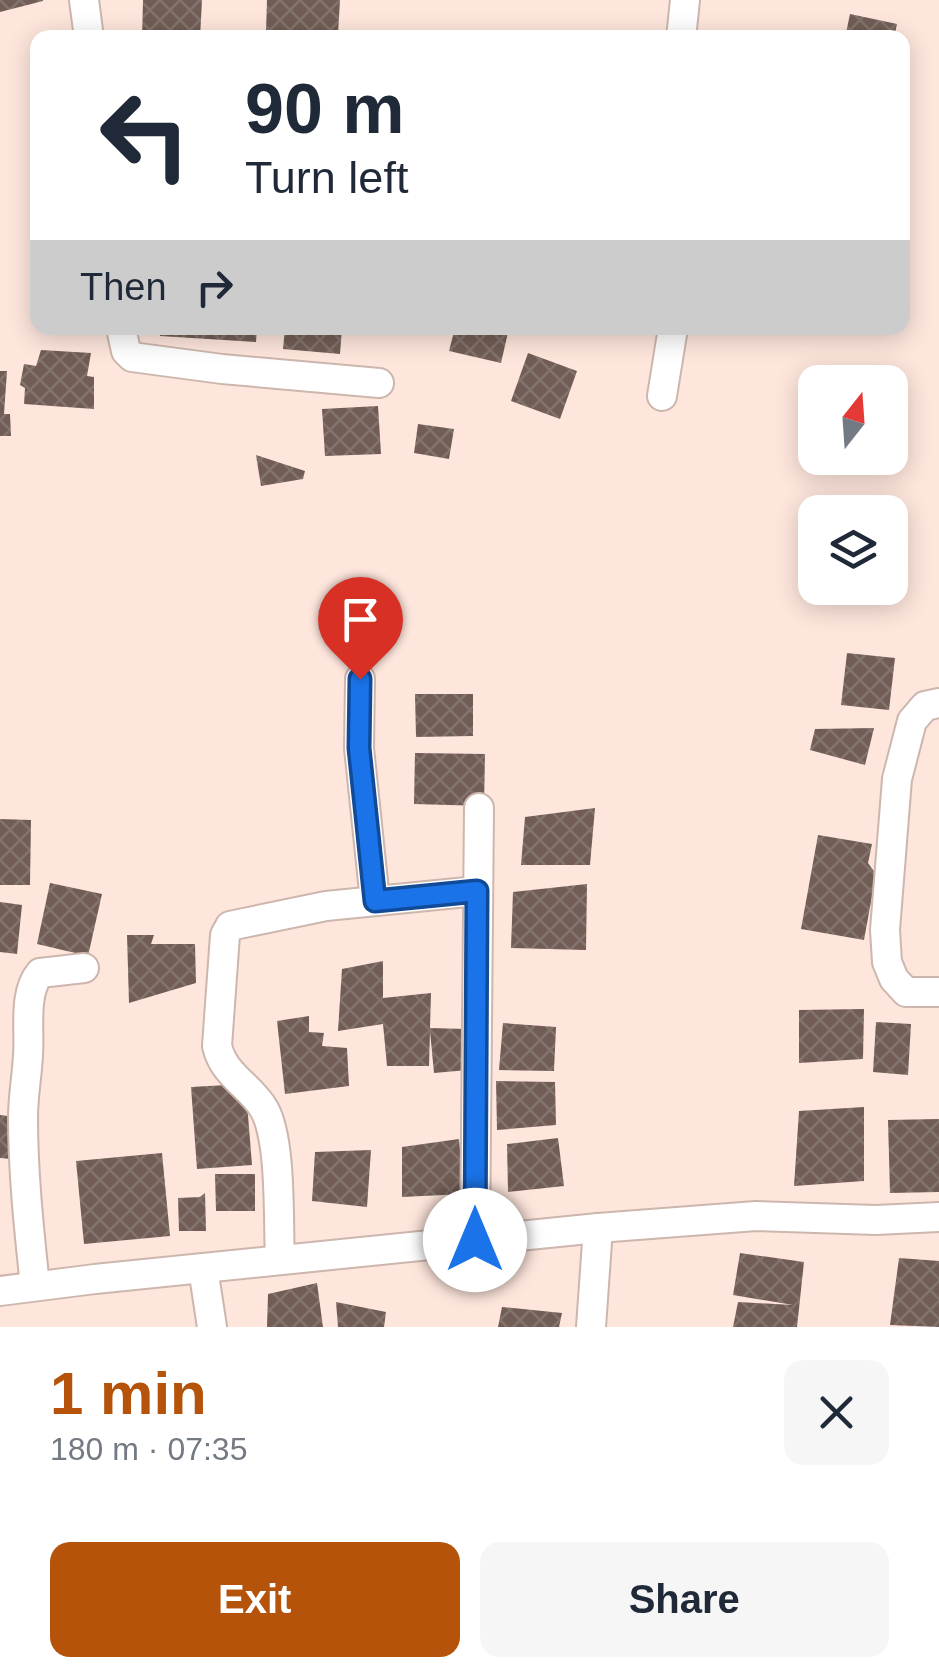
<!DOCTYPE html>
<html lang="en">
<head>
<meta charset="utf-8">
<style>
  body { margin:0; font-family:Helvetica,sans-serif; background:#f6f6f7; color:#1f2937; height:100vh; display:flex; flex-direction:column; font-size:38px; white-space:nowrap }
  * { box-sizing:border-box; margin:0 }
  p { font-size:32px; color:#747a83 }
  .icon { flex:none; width:55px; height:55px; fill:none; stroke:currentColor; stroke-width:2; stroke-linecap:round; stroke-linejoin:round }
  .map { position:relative; height:1327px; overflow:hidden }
  .drawer { display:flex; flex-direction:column; background:#fff; flex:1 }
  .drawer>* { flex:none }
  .hud { position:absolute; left:30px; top:30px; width:880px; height:305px; border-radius:20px; box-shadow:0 5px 25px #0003; background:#fff; color:#1f2937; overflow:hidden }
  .needle { width:65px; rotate:17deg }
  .fabs { position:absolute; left:798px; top:365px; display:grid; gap:20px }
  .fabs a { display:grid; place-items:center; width:110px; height:110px; border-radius:20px; background:#fff; box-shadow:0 5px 25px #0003; font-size:50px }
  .pin { position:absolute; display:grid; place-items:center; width:85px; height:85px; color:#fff; margin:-102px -42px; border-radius:50% 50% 50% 0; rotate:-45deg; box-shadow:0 0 10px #0007 }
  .pin .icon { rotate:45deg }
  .me { position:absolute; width:110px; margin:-55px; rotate:0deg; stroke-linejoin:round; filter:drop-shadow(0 0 8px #0008) }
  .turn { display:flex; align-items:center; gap:35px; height:210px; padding:0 50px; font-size:45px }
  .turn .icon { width:130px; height:130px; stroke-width:2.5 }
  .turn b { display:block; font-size:70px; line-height:85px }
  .then { display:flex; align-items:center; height:95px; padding:0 50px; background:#0003; gap:20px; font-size:38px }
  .round { display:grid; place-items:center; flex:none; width:105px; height:105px; border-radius:20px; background:#f6f6f7 }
  .headline { display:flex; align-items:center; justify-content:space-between; height:170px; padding:0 50px }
  h1 { font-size:60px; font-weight:700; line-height:75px; color:#b45309 }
  .action { display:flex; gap:20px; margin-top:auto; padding:20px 50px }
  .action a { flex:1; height:115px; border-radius:20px; background:#b45309; color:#fff; font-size:40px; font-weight:700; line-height:115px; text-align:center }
  .action a+a { background:#f6f6f7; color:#1f2937 }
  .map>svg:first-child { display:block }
  .building { fill:url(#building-cross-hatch) }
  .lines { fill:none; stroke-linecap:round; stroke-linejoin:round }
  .minor-casing { stroke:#cdb6ad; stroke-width:32 }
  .minor { stroke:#fff; stroke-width:28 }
  .route-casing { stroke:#114b97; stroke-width:25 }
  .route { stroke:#1a73e8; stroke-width:18 }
</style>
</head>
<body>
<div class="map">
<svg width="939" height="1327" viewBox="0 0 939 1327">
  <defs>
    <pattern id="building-cross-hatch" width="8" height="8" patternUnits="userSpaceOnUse" patternTransform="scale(2.5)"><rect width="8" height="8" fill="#715d55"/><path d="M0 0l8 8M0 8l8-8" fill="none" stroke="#83736d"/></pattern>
  </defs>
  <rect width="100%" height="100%" fill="#fee6dc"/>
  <!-- building -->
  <g class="building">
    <polygon points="0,0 43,0 43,1 0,12"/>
    <polygon points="143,0 202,0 200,38 142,38"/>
    <polygon points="267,0 340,0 338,35 266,31"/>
    <polygon points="850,14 897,24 894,38 845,38"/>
    <polygon points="161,328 257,328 256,342 160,336"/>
    <polygon points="285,328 342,328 340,354 283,349"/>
    <polygon points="455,328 509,328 501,363 449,351"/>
    <polygon points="41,350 91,353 87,376 94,377 94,409 24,404 25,388 20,385 24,364 36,366"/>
    <polygon points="528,353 577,371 560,419 511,401"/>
    <polygon points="0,371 7,371 4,414 10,414 11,436 0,436"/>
    <polygon points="378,406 381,454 325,456 322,409"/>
    <polygon points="418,424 454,429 449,459 414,453"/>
    <polygon points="256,455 305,471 303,479 261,486"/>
    <polygon points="847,653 895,658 889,710 841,705"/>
    <polygon points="415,694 473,694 473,736 416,737"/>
    <polygon points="874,728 865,765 810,750 815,729"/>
    <polygon points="415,753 485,754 484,806 414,804"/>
    <polygon points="595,808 590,865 521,865 525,817"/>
    <polygon points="0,819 31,820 30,885 0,885"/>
    <polygon points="818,835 872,844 868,863 876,874 864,940 801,929"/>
    <polygon points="50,883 102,894 88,956 37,944"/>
    <polygon points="587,884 586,950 511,948 513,892"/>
    <polygon points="0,902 22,905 17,954 0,952"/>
    <polygon points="127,935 154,935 151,944 195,944 196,983 129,1003"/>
    <polygon points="383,961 383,998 431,993 430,1028 466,1029 468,1070 434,1073 430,1031 429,1066 387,1066 383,1024 338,1031 342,969"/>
    <polygon points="864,1009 863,1059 799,1063 799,1010"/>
    <polygon points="309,1016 309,1032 324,1033 322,1046 347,1048 349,1086 285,1094 277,1021"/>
    <polygon points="876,1022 911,1024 908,1075 873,1072"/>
    <polygon points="503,1023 556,1027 554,1071 499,1070"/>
    <polygon points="496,1081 555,1082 556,1125 497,1130"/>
    <polygon points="227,1085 247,1103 252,1165 197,1169 191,1087"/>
    <polygon points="864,1107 864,1181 794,1186 799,1111"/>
    <polygon points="0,1115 16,1117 11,1159 0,1158"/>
    <polygon points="939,1119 939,1192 890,1193 888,1120"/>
    <polygon points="558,1138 564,1186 508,1192 507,1144"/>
    <polygon points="459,1139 464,1194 402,1197 402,1147"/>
    <polygon points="371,1150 367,1207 312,1201 315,1152"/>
    <polygon points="162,1153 170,1236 84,1244 76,1161"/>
    <polygon points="215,1174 255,1174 255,1211 216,1211"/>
    <polygon points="205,1193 206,1231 179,1231 178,1198 200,1197"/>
    <polygon points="740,1253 804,1262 797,1327 733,1327 738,1302 793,1305 733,1295"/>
    <polygon points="899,1258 939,1261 939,1327 890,1325"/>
    <polygon points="317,1283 323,1327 267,1327 268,1294"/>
    <polygon points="336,1302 386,1312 384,1327 338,1327"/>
    <polygon points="502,1307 562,1313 559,1327 498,1327"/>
  </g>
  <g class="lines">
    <defs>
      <g id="minor">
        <polyline points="84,0 89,38"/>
        <polyline points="681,38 685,0"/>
        <polyline points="121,328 126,351 132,357 222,369 379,383"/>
        <polyline points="662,396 673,328"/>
        <polyline points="360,679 359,748 375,901"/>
        <polyline points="939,703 925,706 912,721 897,779 885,930 887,962 894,979 906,992 939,992"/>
        <polyline points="475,1240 479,808"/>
        <path d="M280,1260C278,1223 282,1140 264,1109C250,1085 224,1076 217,1046L225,935L230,926L239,924L326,906L477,891"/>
        <polyline points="203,1268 212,1327"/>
        <path d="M35,1286C29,1229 23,1174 23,1117C23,1096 27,1076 28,1055C30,1030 23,993 40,973L84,968"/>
        <polyline points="0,1291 95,1279 598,1228 756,1216 876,1220 939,1217"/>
        <polyline points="591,1327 598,1228"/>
      </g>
    </defs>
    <!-- minor casing -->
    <use href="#minor" class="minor-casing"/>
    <!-- minor -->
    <use href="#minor" class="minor"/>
  </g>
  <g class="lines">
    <defs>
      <polyline id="route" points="360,679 359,748 375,901 477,891 475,1240"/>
    </defs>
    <!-- route casing -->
    <use href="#route" class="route-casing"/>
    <!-- route -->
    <use href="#route" class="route"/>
  </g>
</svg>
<div class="fabs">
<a><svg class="needle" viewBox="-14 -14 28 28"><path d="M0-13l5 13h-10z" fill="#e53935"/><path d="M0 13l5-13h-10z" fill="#747a83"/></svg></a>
<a><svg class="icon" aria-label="layers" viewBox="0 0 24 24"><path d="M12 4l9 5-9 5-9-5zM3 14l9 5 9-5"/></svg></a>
</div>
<div class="pin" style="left:360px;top:679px;background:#d93025"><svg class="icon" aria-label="arrive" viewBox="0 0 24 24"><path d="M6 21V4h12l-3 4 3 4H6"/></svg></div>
<svg class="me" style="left:475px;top:1240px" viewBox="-20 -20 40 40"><circle r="19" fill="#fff"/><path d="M0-13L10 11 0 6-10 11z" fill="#1a73e8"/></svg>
<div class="hud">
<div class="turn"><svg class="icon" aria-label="left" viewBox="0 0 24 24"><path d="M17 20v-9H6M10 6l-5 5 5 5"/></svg><div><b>90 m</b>Turn left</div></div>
<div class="then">Then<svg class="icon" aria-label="right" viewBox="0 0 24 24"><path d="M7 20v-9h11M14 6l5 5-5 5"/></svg></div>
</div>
</div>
<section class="drawer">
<div class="headline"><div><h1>1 min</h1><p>180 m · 07:35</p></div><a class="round"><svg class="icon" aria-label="close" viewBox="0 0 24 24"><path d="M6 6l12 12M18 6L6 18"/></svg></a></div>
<div class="action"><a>Exit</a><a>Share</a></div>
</section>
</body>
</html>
